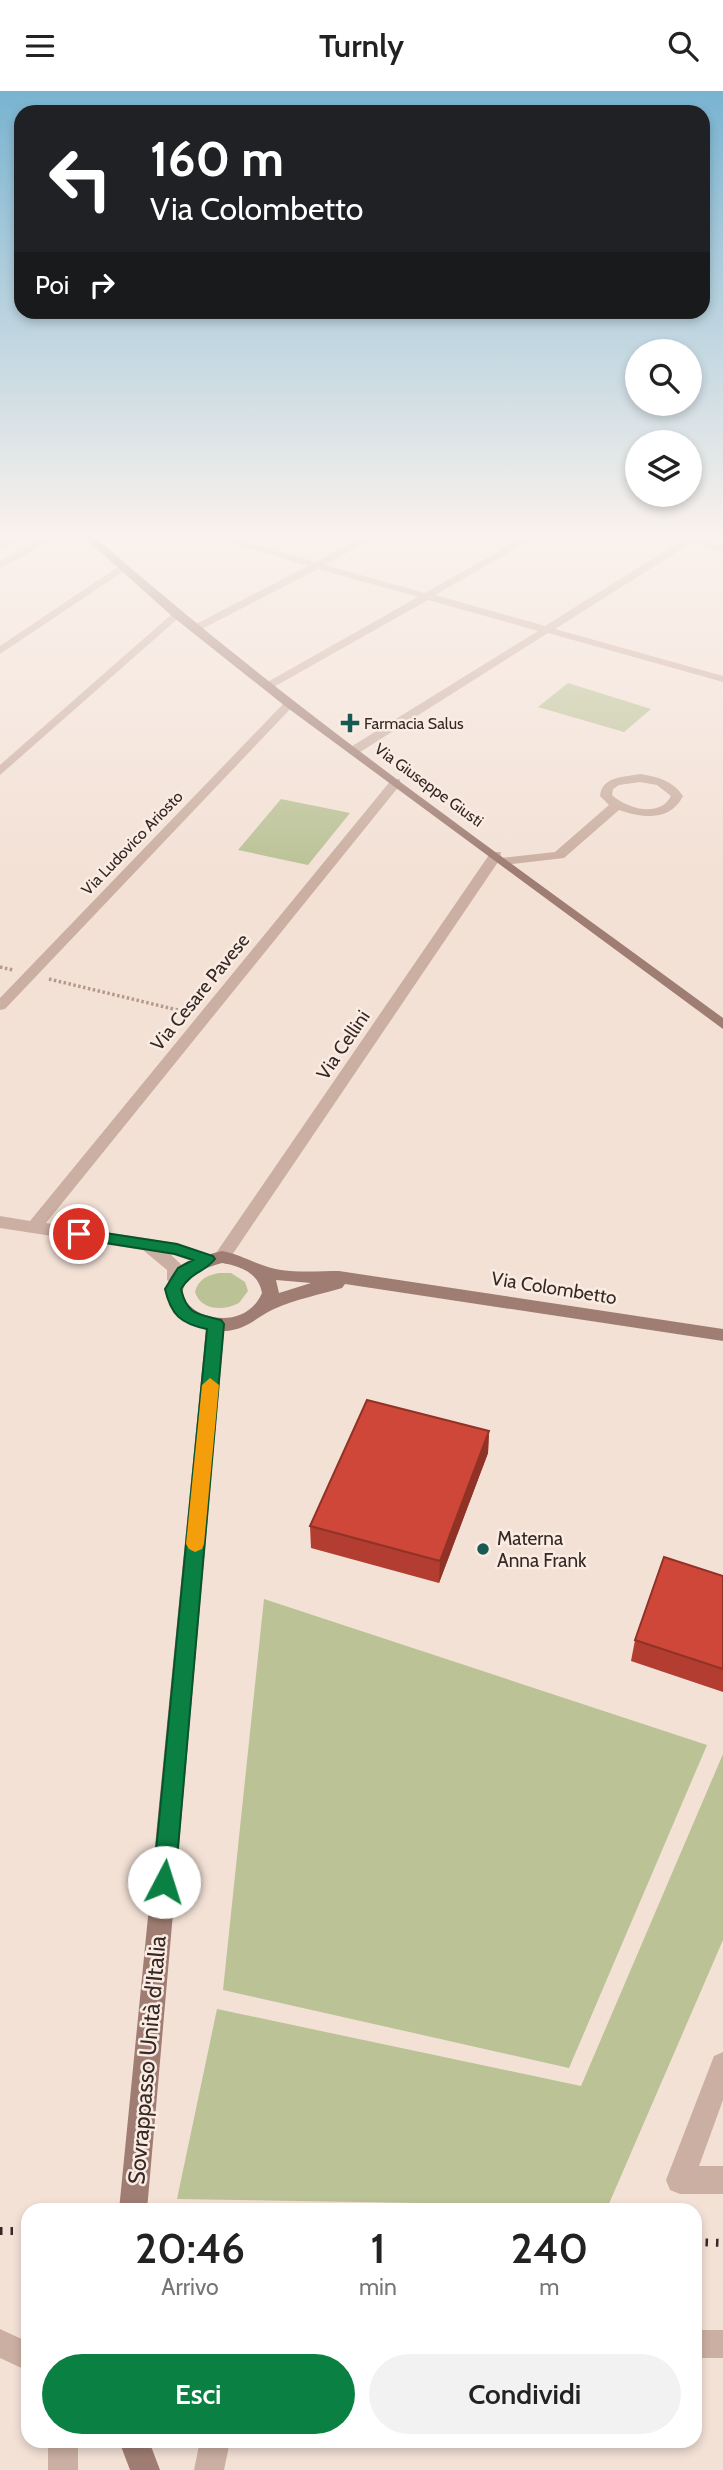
<!DOCTYPE html>
<html lang="it">
<head>
<meta charset="utf-8">
<style>
  body { margin:0; font-family:Cabin,sans-serif; background:#f2f2f2; color:#222; height:100vh; display:flex; flex-direction:column; font-size:26px; white-space:nowrap }
  * { box-sizing:border-box; margin:0 }
  p { font-size:23px; color:#767676 }
  .icon { flex:none; width:38px; height:38px; fill:none; stroke:currentColor; stroke-width:2; stroke-linecap:round; stroke-linejoin:round }
  .map { position:relative; flex:1; overflow:hidden }
  .details { position:absolute; left:21px; top:2112px; width:681px; height:245px; display:flex; flex-direction:column; background:#fff; border-radius:21px; box-shadow:0 4px 10px #0003 }
  .details>* { flex:none }
  .top-card { position:absolute; left:14px; top:14px; width:696px; height:214px; border-radius:21px; box-shadow:0 4px 10px #0003; background:#202124; color:#fff; overflow:hidden }
  .buttons { position:absolute; left:625px; top:248px; display:grid; gap:14px }
  .buttons a { display:grid; place-items:center; width:77px; height:77px; border-radius:50%; background:#fff; box-shadow:0 4px 10px #0003; font-size:35px }
  .pin { position:absolute; display:grid; place-items:center; width:60px; height:60px; color:#fff; margin:-30px; border:4px solid #fff; border-radius:50%; box-shadow:0 2px 7px #0007 }
  .me { position:absolute; width:77px; margin:-38px; rotate:5deg; stroke-linejoin:round; filter:drop-shadow(0 0 5px #0008) }
  .turn { display:flex; align-items:center; gap:24px; height:147px; padding:0 21px; font-size:32px }
  .turn .icon { width:91px; height:91px; stroke-width:2.5 }
  .turn b { display:block; font-size:49px; line-height:60px }
  .then { display:flex; align-items:center; height:66px; padding:0 21px; background:#0003; gap:14px; font-size:26px }
  .eta { display:flex; justify-content:space-evenly; align-items:center; height:119px; text-align:center }
  .eta b { font-size:42px; font-weight:600; line-height:49px }
  .cta { display:flex; gap:14px; margin-top:auto; padding:14px 21px }
  .cta a { flex:1; height:80px; border-radius:42px; background:#0b8043; color:#fff; font-size:28px; font-weight:600; line-height:80px; text-align:center }
  .cta a+a { background:#f2f2f2; color:#222 }
  header { display:flex; justify-content:space-between; align-items:center; height:91px; padding:0 21px; background:#fff; font-size:32px; font-weight:600 }
  .map>svg:first-child { display:block }
  .green { fill:#bac296 }
  .lines { fill:none; stroke-linecap:round; stroke-linejoin:round }
  .path { stroke:#b7988c; stroke-width:3.5; stroke-dasharray:2.5 2.5; stroke-linecap:butt }
  .street { fill:#cbafa2; fill-rule:evenodd }
  .secondary { fill:#9f7d73; fill-rule:evenodd }
  .rail { stroke:#352825; stroke-width:8; stroke-dasharray:2.5 8; stroke-linecap:butt }
  .wall { fill:#b23d30 }
  .shaded-wall { fill:#913227 }
  .building { fill:#cf4738; stroke:#913227; stroke-width:2 }
  .route { fill:#0b8043; stroke:#07532c; stroke-width:2 }
  .slow { fill:#f59e0b }
  .poi-dot { fill:#185954; stroke:#faece3; stroke-width:2.5 }
  .labels { text-anchor:middle; dominant-baseline:central; stroke-width:5; stroke-linejoin:round; paint-order:stroke }
  .far-poi-label { font-size:16px; fill:#352825; stroke:#faece3; text-anchor:start }
  .far-street-label { font-size:16px; fill:#352825; stroke:#faece3 }
  .street-label { font-size:19px; fill:#352825; stroke:#faece3 }
  .poi-label { font-size:19px; fill:#352825; stroke:#faece3; text-anchor:start }
  .near-street-label { font-size:23px; fill:#352825; stroke:#faece3 }
</style>
</head>
<body>
<header><svg class="icon" aria-label="menu" viewBox="0 0 24 24"><path d="M4 6h16M4 12h16M4 18h16"/></svg>Turnly<svg class="icon" aria-label="search" viewBox="0 0 24 24"><circle cx="10" cy="10" r="6"/><path d="M15 15l6 6"/></svg></header>
<div class="map">
<svg width="723" height="2379" viewBox="0 0 723 2379">
  <rect width="100%" height="100%" fill="#f3e1d6"/>
  <!-- green -->
  <g class="green">
    <polygon points="568,592 651,618 624,641 538,616"/>
    <polygon points="281,708 350,722 308,774 238,759"/>
    <path d="M219,1182H231L245,1191L248,1200L239,1212C224,1220 201,1220 195,1201C198,1189 207,1184 219,1182Z"/>
    <polygon points="264,1508 707,1654 569,1977 223,1899"/>
    <polygon points="723,1663 723,1849 608,2115 177,2108 217,1918 581,1995"/>
  </g>
  <g class="lines">
    <!-- path -->
    <g class="path">
      <polyline points="0,876 13,879"/>
      <polyline points="49,888 186,921"/>
    </g>
    <!-- street -->
    <g class="street">
      <polygon points="15,447 32,447 0,457 0,451"/>
      <polygon points="45,447 58,447 0,477 0,470"/>
      <polygon points="214,447 231,447 315,471 361,447 374,447 325,474 425,502 522,447 534,447 435,504 545,535 686,447 698,447 723,455 723,461 691,452 555,538 723,585 723,591 548,542 357,663 349,663 349,657 538,540 428,509 272,597 264,597 264,593 418,506 318,478 198,540 190,540 190,536 308,475"/>
      <polygon points="118,476 127,478 0,563 0,555"/>
      <polygon points="173,522 182,524 0,684 0,674"/>
      <polygon points="285,611 295,613 5,918 0,919 0,907"/>
      <path d="M640,683C658,686 672,689 683,705C670,731 642,727 619,719L564,767L504,774L498,771L228,1170H216L208,1175L170,1163L185,1177V1189L176,1195L167,1189V1179L143,1159L0,1137V1125L30,1130L392,688H400V694L46,1132L177,1152L214,1165L491,761H501L500,767L555,761L609,714L600,705C602,685 624,686 640,683ZM640,691L657,694L671,705C660,727 627,718 612,704L613,698L619,694Z"/>
      <polygon points="723,1961 723,2009 699,2075 723,2075 723,2103 680,2103 670,2099 666,2089 714,1965"/>
      <polygon points="0,2238 28,2251 28,2280 0,2267"/>
      <rect x="695" y="2239" width="28" height="28"/>
      <rect x="48" y="2350" width="30" height="29"/>
      <polygon points="200,2350 230,2350 224,2379 194,2379"/>
    </g>
    <!-- secondary -->
    <g class="secondary">
      <path d="M85,447H96C294,621 511,771 723,927V938L285,615L173,526Z"/>
      <path d="M222,1160C238,1163 250,1170 265,1175C286,1183 316,1180 339,1180L723,1238V1250L345,1193L342,1197C319,1204 296,1208 274,1218C256,1226 247,1239 224,1240L147,2119H119L206,1239C185,1231 174,1223 165,1201C173,1169 193,1168 222,1160ZM222,1172C240,1175 259,1182 262,1202C236,1262 125,1199 222,1172ZM276,1189L311,1192L279,1202Z"/>
      <polygon points="119,2350 149,2350 160,2379 130,2379"/>
    </g>
    <!-- rail -->
    <g class="rail">
      <polyline points="0,2140 28,2140"/>
      <polyline points="695,2151 723,2152"/>
    </g>
  </g>
  <!-- wall -->
  <g class="wall">
    <polygon points="489,1340 488,1362 439,1492 311,1457 310,1435"/>
    <polygon points="723,1485 723,1601 631,1570 635,1549"/>
  </g>
  <!-- shaded-wall -->
  <polygon class="shaded-wall" points="489,1340 488,1362 439,1492 440,1470"/>
  <!-- building -->
  <g class="building">
    <polygon points="367,1309 489,1340 440,1470 310,1435"/>
    <polygon points="664,1466 723,1485 723,1578 635,1549"/>
  </g>
  <!-- sky -->
  <linearGradient id="sky" x2="0" y2="1"><stop stop-color="#79b3d0"/><stop offset="0.57" stop-color="#faf2ed"/><stop offset="1" stop-color="#faf2ed" stop-opacity="0"/></linearGradient>
  <rect width="723" height="780" fill="url(#sky)"/>
  <!-- route -->
  <path class="route" d="M79,1138L177,1153L213,1165L215,1168C204,1182 192,1180 181,1198C187,1224 198,1223 221,1229L224,1233L175,1791L171,1798L164,1801L156,1798L153,1791L207,1238C181,1233 171,1224 165,1198L178,1177L193,1169L175,1163L74,1147L71,1143Z"/>
  <!-- slow -->
  <polygon class="slow" points="210,1287 219,1294 204,1453 202,1458 195,1461 189,1458 186,1453 202,1294"/>
  <!-- markers -->
  <g class="poi-dot">
    <path d="M346.5 621.5h7v7h7v7h-7v7h-7v-7h-7v-7h7z"/>
    <circle cx="483" cy="1458" r="7"/>
  </g>
  <g class="labels">
    <!-- far-poi labels -->
    <g class="far-poi-label">
      <text x="364" y="632">Farmacia Salus</text>
    </g>
    <!-- far-street labels -->
    <g class="far-street-label">
      <text transform="translate(429 694) rotate(36)">Via Giuseppe Giusti</text>
      <text transform="translate(132 752) rotate(-46)">Via Ludovico Ariosto</text>
    </g>
    <!-- street labels -->
    <g class="street-label">
      <text transform="translate(200 901) rotate(-51)">Via Cesare Pavese</text>
      <text transform="translate(343 954) rotate(-56)">Via Cellini</text>
      <text transform="translate(554 1197) rotate(9)">Via Colombetto</text>
    </g>
    <!-- poi labels -->
    <g class="poi-label">
      <text x="497" y="1447">Materna<tspan x="497" dy="22">Anna Frank</tspan></text>
    </g>
    <!-- near-street labels -->
    <g class="near-street-label">
      <text transform="translate(147 1969) rotate(-85)">Sovrappasso Unità d'Italia</text>
    </g>
  </g>
</svg>
<div class="buttons">
<a><svg class="icon" aria-label="search" viewBox="0 0 24 24"><circle cx="10" cy="10" r="6"/><path d="M15 15l6 6"/></svg></a>
<a><svg class="icon" aria-label="layers" viewBox="0 0 24 24"><path d="M12 4l9 5-9 5-9-5zM3 14l9 5 9-5"/></svg></a>
</div>
<div class="pin" style="left:79px;top:1143px;background:#d93025"><svg class="icon" aria-label="arrive" viewBox="0 0 24 24"><path d="M6 21V4h12l-3 4 3 4H6"/></svg></div>
<svg class="me" style="left:164px;top:1791px" viewBox="-20 -20 40 40"><circle r="19" fill="#fff"/><path d="M0-13L10 11 0 6-10 11z" fill="#0b8043"/></svg>
<div class="top-card">
<div class="turn"><svg class="icon" aria-label="left" viewBox="0 0 24 24"><path d="M17 20v-9H6M10 6l-5 5 5 5"/></svg><div><b>160 m</b>Via Colombetto</div></div>
<div class="then">Poi<svg class="icon" aria-label="right" viewBox="0 0 24 24"><path d="M7 20v-9h11M14 6l5 5-5 5"/></svg></div>
</div>
<section class="details">
<div class="eta">
<div><b>20:46</b><p>Arrivo</p></div>
<div><b>1</b><p>min</p></div>
<div><b>240</b><p>m</p></div>
</div>
<div class="cta"><a>Esci</a><a>Condividi</a></div>
</section>
</div>
</body>
</html>
